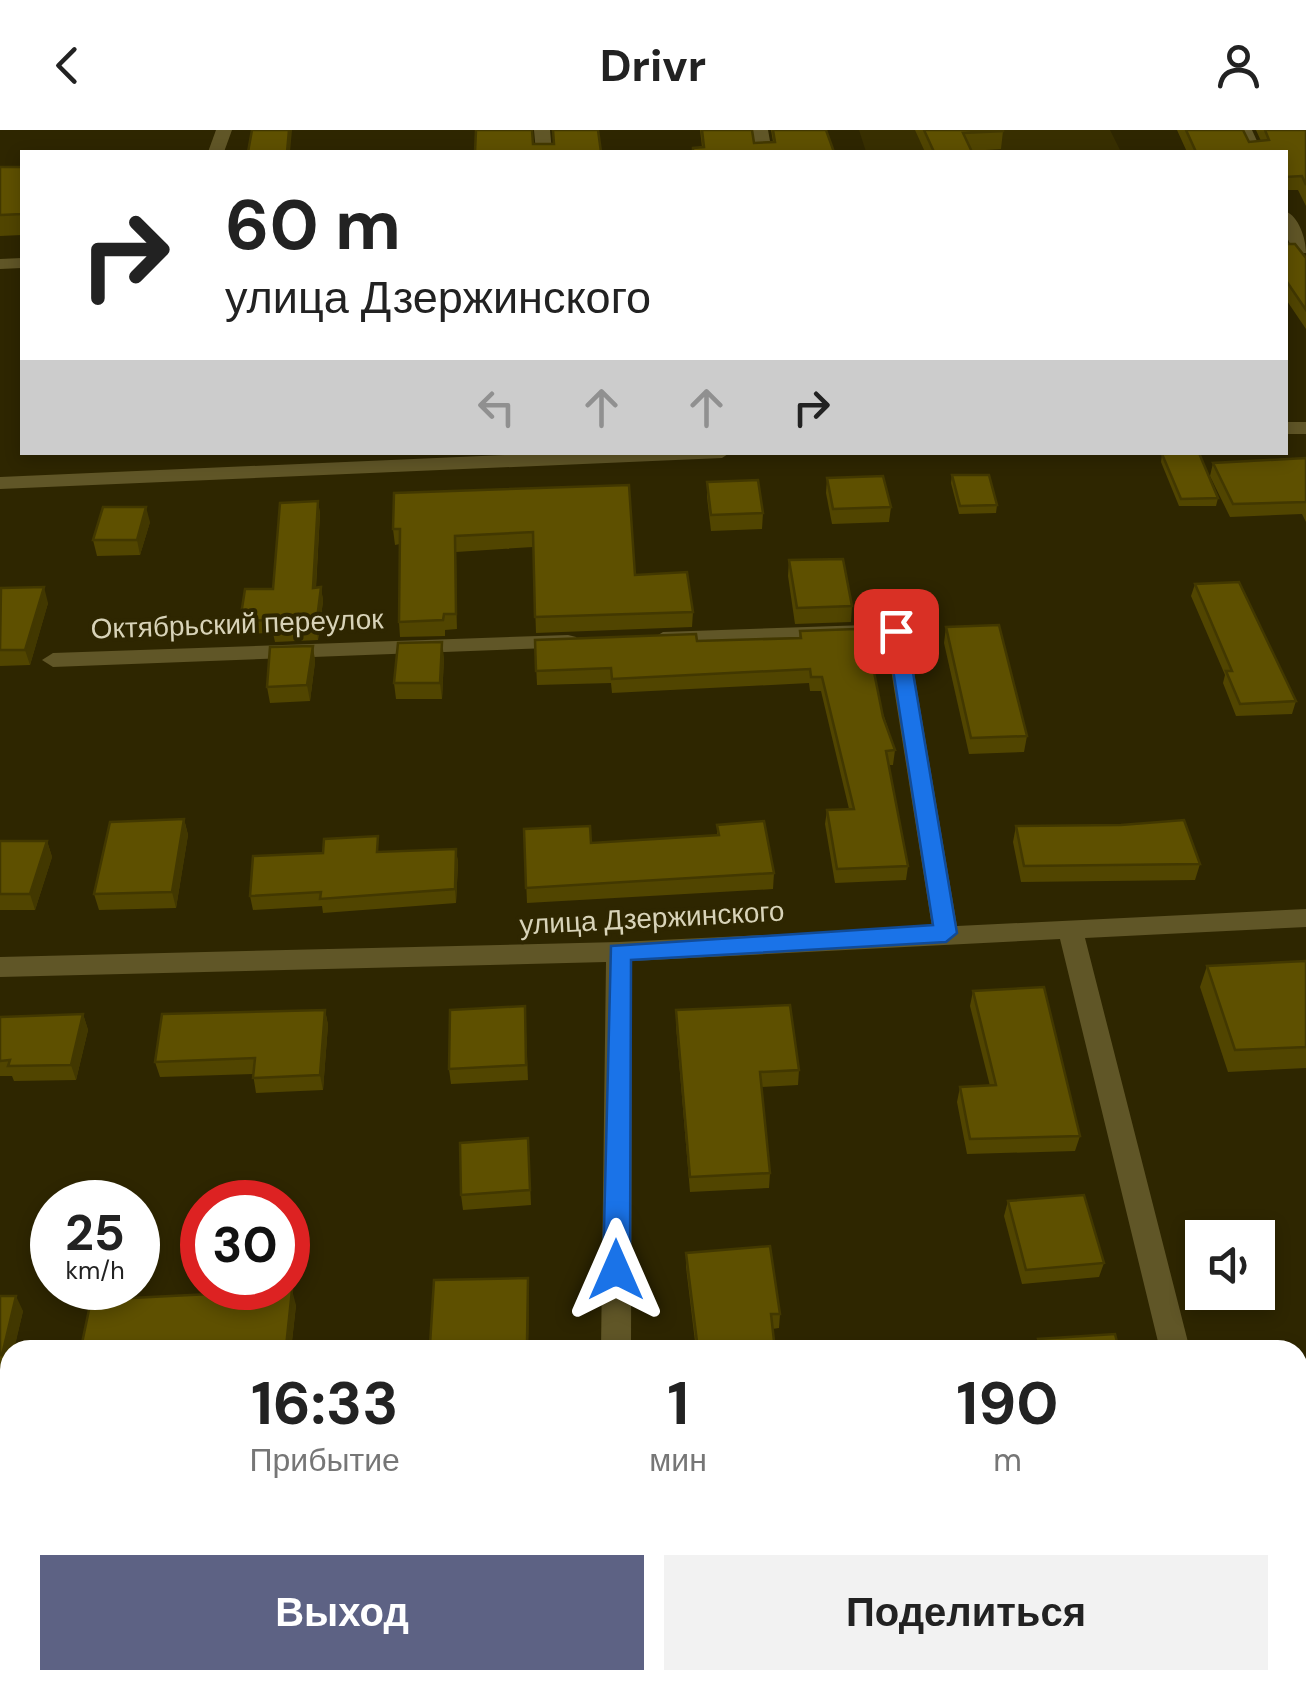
<!DOCTYPE html>
<html lang="ru">
<head>
<meta charset="utf-8">
<style>
  body { margin:0; font-family:"DM Sans",sans-serif; background:#f2f2f2; color:#222; height:100vh; display:flex; flex-direction:column; font-size:38px; white-space:nowrap }
  * { box-sizing:border-box; margin:0 }
  p { font-size:32px; color:#767676 }
  .icon { flex:none; width:55px; height:55px; fill:none; stroke:currentColor; stroke-width:2; stroke-linecap:round; stroke-linejoin:round }
  .map { position:relative; flex:1; overflow:hidden }
  .details { position:absolute; left:0px; top:1210px; width:1308px; height:350px; display:flex; flex-direction:column; background:#fff; border-radius:30px 30px 0 0; box-shadow:0 5px 15px #0003 }
  .details>* { flex:none }
  .top-card { position:absolute; left:20px; top:20px; width:1268px; height:305px; border-radius:0px; box-shadow:0 5px 15px #0003; background:#fff; color:#222; overflow:hidden }
  .controls { position:absolute; left:1185px; top:1090px; display:grid; gap:20px }
  .controls a { display:grid; place-items:center; width:90px; height:90px; border-radius:0px; background:#fff; box-shadow:0 5px 15px #0003; font-size:50px }
  .speed { position:absolute; left:30px; top:1050px; display:flex; gap:20px; font-size:50px; font-weight:700; text-align:center }
  .speed>* { display:grid; place-content:center; width:130px; height:130px; border-radius:50%; background:#fff; box-shadow:0 5px 15px #0003; line-height:1 }
  .speed small { font-size:25px; font-weight:400 }
  .speed .limit { border:15px solid #d22; background:#fff; color:#111 }
  .pin { position:absolute; display:grid; place-items:center; width:85px; height:85px; color:#fff; margin:-42px; border-radius:20px; box-shadow:0 5px 15px #0006 }
  .me { position:absolute; width:110px; margin:-55px; rotate:0deg; stroke-linejoin:round; filter:drop-shadow(0 0 8px #0008) }
  .turn { display:flex; align-items:center; gap:35px; height:210px; padding:0 40px; font-size:45px }
  .turn .icon { width:130px; height:130px; stroke-width:2.5 }
  .turn b { display:block; font-size:70px; line-height:85px }
  .lanes { display:flex; align-items:center; height:95px; padding:0 40px; background:#0003; justify-content:center; gap:50px; direction:ltr }
  .lanes .off { opacity:.35 }
  .eta { display:flex; justify-content:space-evenly; align-items:center; height:170px; text-align:center }
  .eta b { font-size:60px; font-weight:700; line-height:70px }
  .button { display:flex; gap:20px; margin-top:auto; padding:20px 40px }
  .button a { flex:1; height:115px; border-radius:0px; background:#5d6284; color:#fff; font-size:40px; font-weight:700; line-height:115px; text-align:center }
  .button a+a { background:#f2f2f2; color:#222 }
  header { display:flex; justify-content:space-between; align-items:center; height:130px; padding:0 40px; background:#fff; font-size:45px; font-weight:700 }
  .map>svg:first-child { display:block }
  .built { fill:#382f00 }
  .lines { fill:none; stroke-linecap:round; stroke-linejoin:round }
  .minor { fill:#605627; fill-rule:evenodd }
  .wall { fill:#514500 }
  .shaded-wall { fill:#423800 }
  .building { fill:#5e5000; stroke:#423800; stroke-width:2.5 }
  .route { fill:#1a73e8; stroke:#114b97; stroke-width:2.5 }
  .labels { text-anchor:middle; dominant-baseline:central; stroke-width:8; stroke-linejoin:round; paint-order:stroke }
  .street-label { font-size:28px; fill:#d8d3b8; stroke:#2e2600 }
</style>
</head>
<body>
<header><svg class="icon" aria-label="back" viewBox="0 0 24 24"><path d="M15 5l-7 7 7 7"/></svg>Drivr<svg class="icon" aria-label="person" viewBox="0 0 24 24"><circle cx="12" cy="8" r="4"/><path d="M4 21q1-7 8-7t8 7"/></svg></header>
<div class="map">
<svg width="1306" height="1560" viewBox="0 0 1306 1560">
  <rect width="100%" height="100%" fill="#2e2600"/>
  <!-- built -->
  <polygon class="built" points="859,0 1110,0 1121,22 866,22"/>
  <g class="lines">
    <!-- minor -->
    <g class="minor">
      <polygon points="216,0 232,0 224,22 208,22"/>
      <polygon points="534,0 550,0 552,22 536,22"/>
      <polygon points="752,0 768,0 772,22 756,22"/>
      <polygon points="1236,0 1252,0 1262,22 1246,22"/>
      <path d="M1285,81C1299,86 1306,109 1306,123L1285,124V114H1290L1285,103Z"/>
      <polygon points="22,128 22,138 0,139 0,129"/>
      <rect x="1285" y="292" width="21" height="12"/>
      <polygon points="574,322 731,322 722,328 0,359 0,347"/>
      <polygon points="896,494 907,501 957,796 1306,779 1306,797 1085,808 1190,1220 1160,1220 1060,809 632,831 631,1220 601,1220 606,832 0,847 0,827 619,812 932,797 886,508 663,516 652,509 663,502"/>
      <polygon points="568,505 576,507 579,512 576,517 53,537 42,530 53,523"/>
      <rect x="0" y="1272" width="10" height="28"/>
      <polygon points="1298,1477 1306,1481 1306,1519 1298,1515"/>
      <rect x="605" y="1550" width="34" height="10"/>
    </g>
  </g>
  <!-- wall -->
  <g class="wall">
    <polygon points="700,0 752,0 754,13 773,12 771,0 826,0 834,22 693,22 693,18 702,17"/>
    <polygon points="915,0 1003,0 1003,1 1001,19 971,21 972,22 925,22"/>
    <polygon points="1177,0 1243,0 1249,12 1261,11 1256,0 1306,0 1306,76 1298,60 1285,60 1285,22 1187,22"/>
    <polygon points="0,37 22,37 22,105 0,106"/>
    <polygon points="1285,105 1286,114 1306,128 1306,199 1285,168"/>
    <polygon points="1162,324 1218,368 1216,376 1179,376 1161,332"/>
    <polygon points="1306,328 1306,392 1302,384 1230,387 1210,346 1213,333"/>
    <polygon points="952,345 997,375 996,383 959,384 951,353"/>
    <polygon points="827,348 891,377 889,392 832,394 826,363"/>
    <polygon points="707,352 763,383 762,399 711,401 707,367"/>
    <polygon points="441,361 635,445 693,482 692,497 536,503 533,417 456,422 457,499 445,500 445,506 400,507 399,492 400,414 395,415 393,399"/>
    <polygon points="318,371 320,384 316,458 321,457 323,471 318,510 275,512 273,503 242,504 240,491 273,459"/>
    <polygon points="150,392 140,425 97,426 93,410"/>
    <polygon points="789,430 852,476 851,492 795,494 788,446"/>
    <polygon points="1195,454 1296,571 1292,584 1236,586 1223,553 1225,545 1191,466"/>
    <polygon points="0,461 48,473 30,535 0,536"/>
    <polygon points="946,497 1027,606 1024,622 969,624 944,513"/>
    <polygon points="800,501 858,507 895,620 893,635 888,635 908,736 906,750 835,753 825,694 827,680 849,679 821,561 810,561 809,553 612,563 611,553 537,555 535,510 697,511 799,508"/>
    <polygon points="313,516 315,532 310,571 270,573 267,557"/>
    <polygon points="444,527 442,569 396,569 394,553"/>
    <polygon points="184,689 188,705 176,778 99,780 94,764"/>
    <polygon points="717,695 774,743 773,759 527,773 524,699 591,713 717,705"/>
    <polygon points="1016,696 1200,734 1195,750 1021,752 1013,712"/>
    <polygon points="0,711 47,711 52,727 35,780 0,780"/>
    <polygon points="456,719 458,733 456,773 323,783 322,776 253,780 250,766 380,722"/>
    <polygon points="1306,831 1306,938 1228,942 1200,857 1207,836"/>
    <polygon points="973,861 1080,1006 1075,1021 967,1024 957,972 960,957 990,956 970,876"/>
    <polygon points="525,876 528,950 451,954 449,939"/>
    <polygon points="325,880 328,895 323,960 256,963 253,944 160,947 155,932"/>
    <polygon points="676,880 799,940 798,955 761,957 770,1043 769,1058 690,1062 676,896"/>
    <polygon points="83,884 88,900 76,950 14,951 12,946 0,946 0,887"/>
    <polygon points="528,1008 531,1075 463,1080 461,1065"/>
    <polygon points="1008,1071 1104,1133 1099,1147 1022,1154 1004,1086"/>
    <polygon points="686,1123 780,1184 779,1198 772,1199 775,1220 696,1220 686,1137"/>
    <polygon points="529,1162 528,1220 431,1220 430,1215"/>
    <polygon points="0,1166 23,1181 9,1239 0,1239"/>
    <polygon points="296,1175 291,1220 82,1220 81,1218"/>
    <polygon points="1298,1271 1306,1273 1306,1371 1298,1369"/>
    <polygon points="1070,1550 1192,1550 1194,1560 1072,1560"/>
  </g>
  <!-- shaded-wall -->
  <g class="shaded-wall">
    <polygon points="289,0 292,0 290,22 287,22"/>
    <polygon points="318,371 320,384 315,471 313,458"/>
    <polygon points="146,377 150,392 140,425 137,410"/>
    <polygon points="455,406 456,422 457,499 456,484"/>
    <polygon points="44,457 48,473 30,535 25,520"/>
    <polygon points="321,457 323,471 318,510 316,497"/>
    <polygon points="442,512 444,527 442,569 440,553"/>
    <polygon points="313,516 315,532 310,571 307,555"/>
    <polygon points="184,689 188,705 176,778 172,762"/>
    <polygon points="47,711 52,727 35,780 30,764"/>
    <polygon points="456,719 458,733 456,773 455,759"/>
    <polygon points="325,880 328,895 323,960 320,945"/>
    <polygon points="83,884 88,900 76,950 71,935"/>
    <polygon points="528,1148 529,1162 528,1220 527,1213"/>
    <polygon points="292,1160 296,1175 291,1220 287,1220"/>
    <polygon points="16,1166 23,1181 14,1220 10,1220 9,1239 2,1225"/>
  </g>
  <!-- building -->
  <g class="building">
    <polygon points="252,0 289,0 287,22 248,22"/>
    <polygon points="476,0 532,0 533,14 554,14 553,0 598,0 601,22 475,22"/>
    <polygon points="702,0 752,0 754,13 775,12 773,0 826,0 834,22 693,22 693,18 704,17"/>
    <polygon points="924,0 1003,0 1003,1 963,3 972,22 934,22"/>
    <polygon points="1186,0 1243,0 1249,12 1269,10 1265,0 1306,0 1306,55 1302,46 1285,47 1285,22 1196,22"/>
    <polygon points="0,37 22,37 22,84 0,85"/>
    <polygon points="1285,105 1286,114 1295,114 1306,128 1306,180 1285,149"/>
    <polygon points="1199,323 1218,368 1181,369 1162,324"/>
    <polygon points="1306,328 1306,372 1233,374 1213,333"/>
    <polygon points="952,345 989,345 997,375 960,376"/>
    <polygon points="883,346 891,377 833,379 827,348"/>
    <polygon points="758,350 763,383 711,385 707,352"/>
    <polygon points="629,355 635,445 687,442 693,482 535,487 533,402 455,406 456,484 444,484 443,490 399,492 400,399 393,399 394,363"/>
    <polygon points="318,371 313,458 321,457 316,497 272,498 273,490 240,491 245,459 273,459 280,373"/>
    <polygon points="103,377 146,377 137,410 93,410"/>
    <polygon points="843,429 852,476 797,478 789,430"/>
    <polygon points="1239,452 1296,571 1240,574 1226,541 1232,541 1195,454"/>
    <polygon points="44,457 25,520 0,520 1,458"/>
    <polygon points="999,495 1027,606 971,608 946,497"/>
    <polygon points="856,499 858,507 867,507 883,587 895,620 886,621 908,736 837,739 827,680 854,679 822,547 811,547 810,539 612,549 611,538 536,541 535,510 696,504 697,511 801,508 800,501"/>
    <polygon points="442,512 440,553 394,553 398,513"/>
    <polygon points="313,516 307,555 267,557 270,517"/>
    <polygon points="184,689 172,762 94,764 110,692"/>
    <polygon points="1184,690 1200,734 1024,736 1016,696 1121,695"/>
    <polygon points="764,691 774,743 526,758 524,699 590,696 591,713 719,705 717,695"/>
    <polygon points="378,706 377,722 456,719 455,759 320,769 321,762 250,766 253,726 323,723 324,709"/>
    <polygon points="0,711 47,711 30,764 0,764"/>
    <polygon points="1306,831 1306,917 1235,920 1207,836"/>
    <polygon points="1044,857 1080,1006 970,1009 960,957 996,955 973,861"/>
    <polygon points="790,875 799,940 760,942 770,1043 690,1047 676,880"/>
    <polygon points="525,876 526,935 449,939 450,880"/>
    <polygon points="325,880 320,945 253,948 255,928 155,932 162,884"/>
    <polygon points="83,884 71,935 8,936 10,930 0,931 0,887"/>
    <polygon points="528,1008 530,1060 461,1065 460,1013"/>
    <polygon points="1084,1065 1104,1133 1026,1140 1008,1071"/>
    <polygon points="770,1116 780,1184 771,1184 775,1220 698,1220 686,1123"/>
    <polygon points="528,1148 527,1213 430,1215 434,1150"/>
    <polygon points="292,1160 286,1217 213,1219 214,1215 81,1218 91,1170"/>
    <polygon points="0,1166 16,1166 2,1225 0,1225"/>
    <polygon points="1115,1204 1119,1220 1041,1220 1038,1209"/>
    <polygon points="1298,1271 1306,1273 1306,1356 1298,1354"/>
    <rect x="434" y="1550" width="85" height="10"/>
    <polygon points="1077,1550 1192,1550 1194,1560 1079,1560"/>
    <polygon points="838,1552 839,1560 714,1560 714,1558"/>
  </g>
  <!-- route -->
  <polygon class="route" points="896,495 906,501 957,803 946,812 631,830 630,1140 626,1148 607,1148 603,1140 611,816 933,795 887,501"/>
  <g class="labels">
    <!-- street labels -->
    <g class="street-label">
      <text transform="translate(237 494) rotate(-2)">Октябрьский переулок</text>
      <text transform="translate(652 788) rotate(-3)">улица Дзержинского</text>
    </g>
  </g>
</svg>
<div class="controls">
<a><svg class="icon" aria-label="sound" viewBox="0 0 24 24"><path d="M4 9h4l5-4v14l-5-4H4zM17 9q2 3 0 6"/></svg></a>
</div>
<div class="speed"><div>25<small>km/h</small></div><div class="limit">30</div></div>
<div class="pin" style="left:896px;top:501px;background:#d93025"><svg class="icon" aria-label="arrive" viewBox="0 0 24 24"><path d="M6 21V4h12l-3 4 3 4H6"/></svg></div>
<svg class="me" style="left:616px;top:1140px" viewBox="-20 -20 40 40"><path d="M0-17L14 15 0 8-14 15z" fill="#1a73e8" stroke="#fff" stroke-width="4"/></svg>
<div class="top-card">
<div class="turn"><svg class="icon" aria-label="right" viewBox="0 0 24 24"><path d="M7 20v-9h11M14 6l5 5-5 5"/></svg><div><b>60 m</b>улица Дзержинского</div></div>
<div class="lanes"><svg class="icon off" aria-label="left" viewBox="0 0 24 24"><path d="M17 20v-9H6M10 6l-5 5 5 5"/></svg><svg class="icon off" aria-label="ahead" viewBox="0 0 24 24"><path d="M12 20V5M6 11l6-6 6 6"/></svg><svg class="icon off" aria-label="ahead" viewBox="0 0 24 24"><path d="M12 20V5M6 11l6-6 6 6"/></svg><svg class="icon" aria-label="right" viewBox="0 0 24 24"><path d="M7 20v-9h11M14 6l5 5-5 5"/></svg></div>
</div>
<section class="details">
<div class="eta">
<div><b>16:33</b><p>Прибытие</p></div>
<div><b>1</b><p>мин</p></div>
<div><b>190</b><p>m</p></div>
</div>
<div class="button"><a>Выход</a><a>Поделиться</a></div>
</section>
</div>
</body>
</html>
